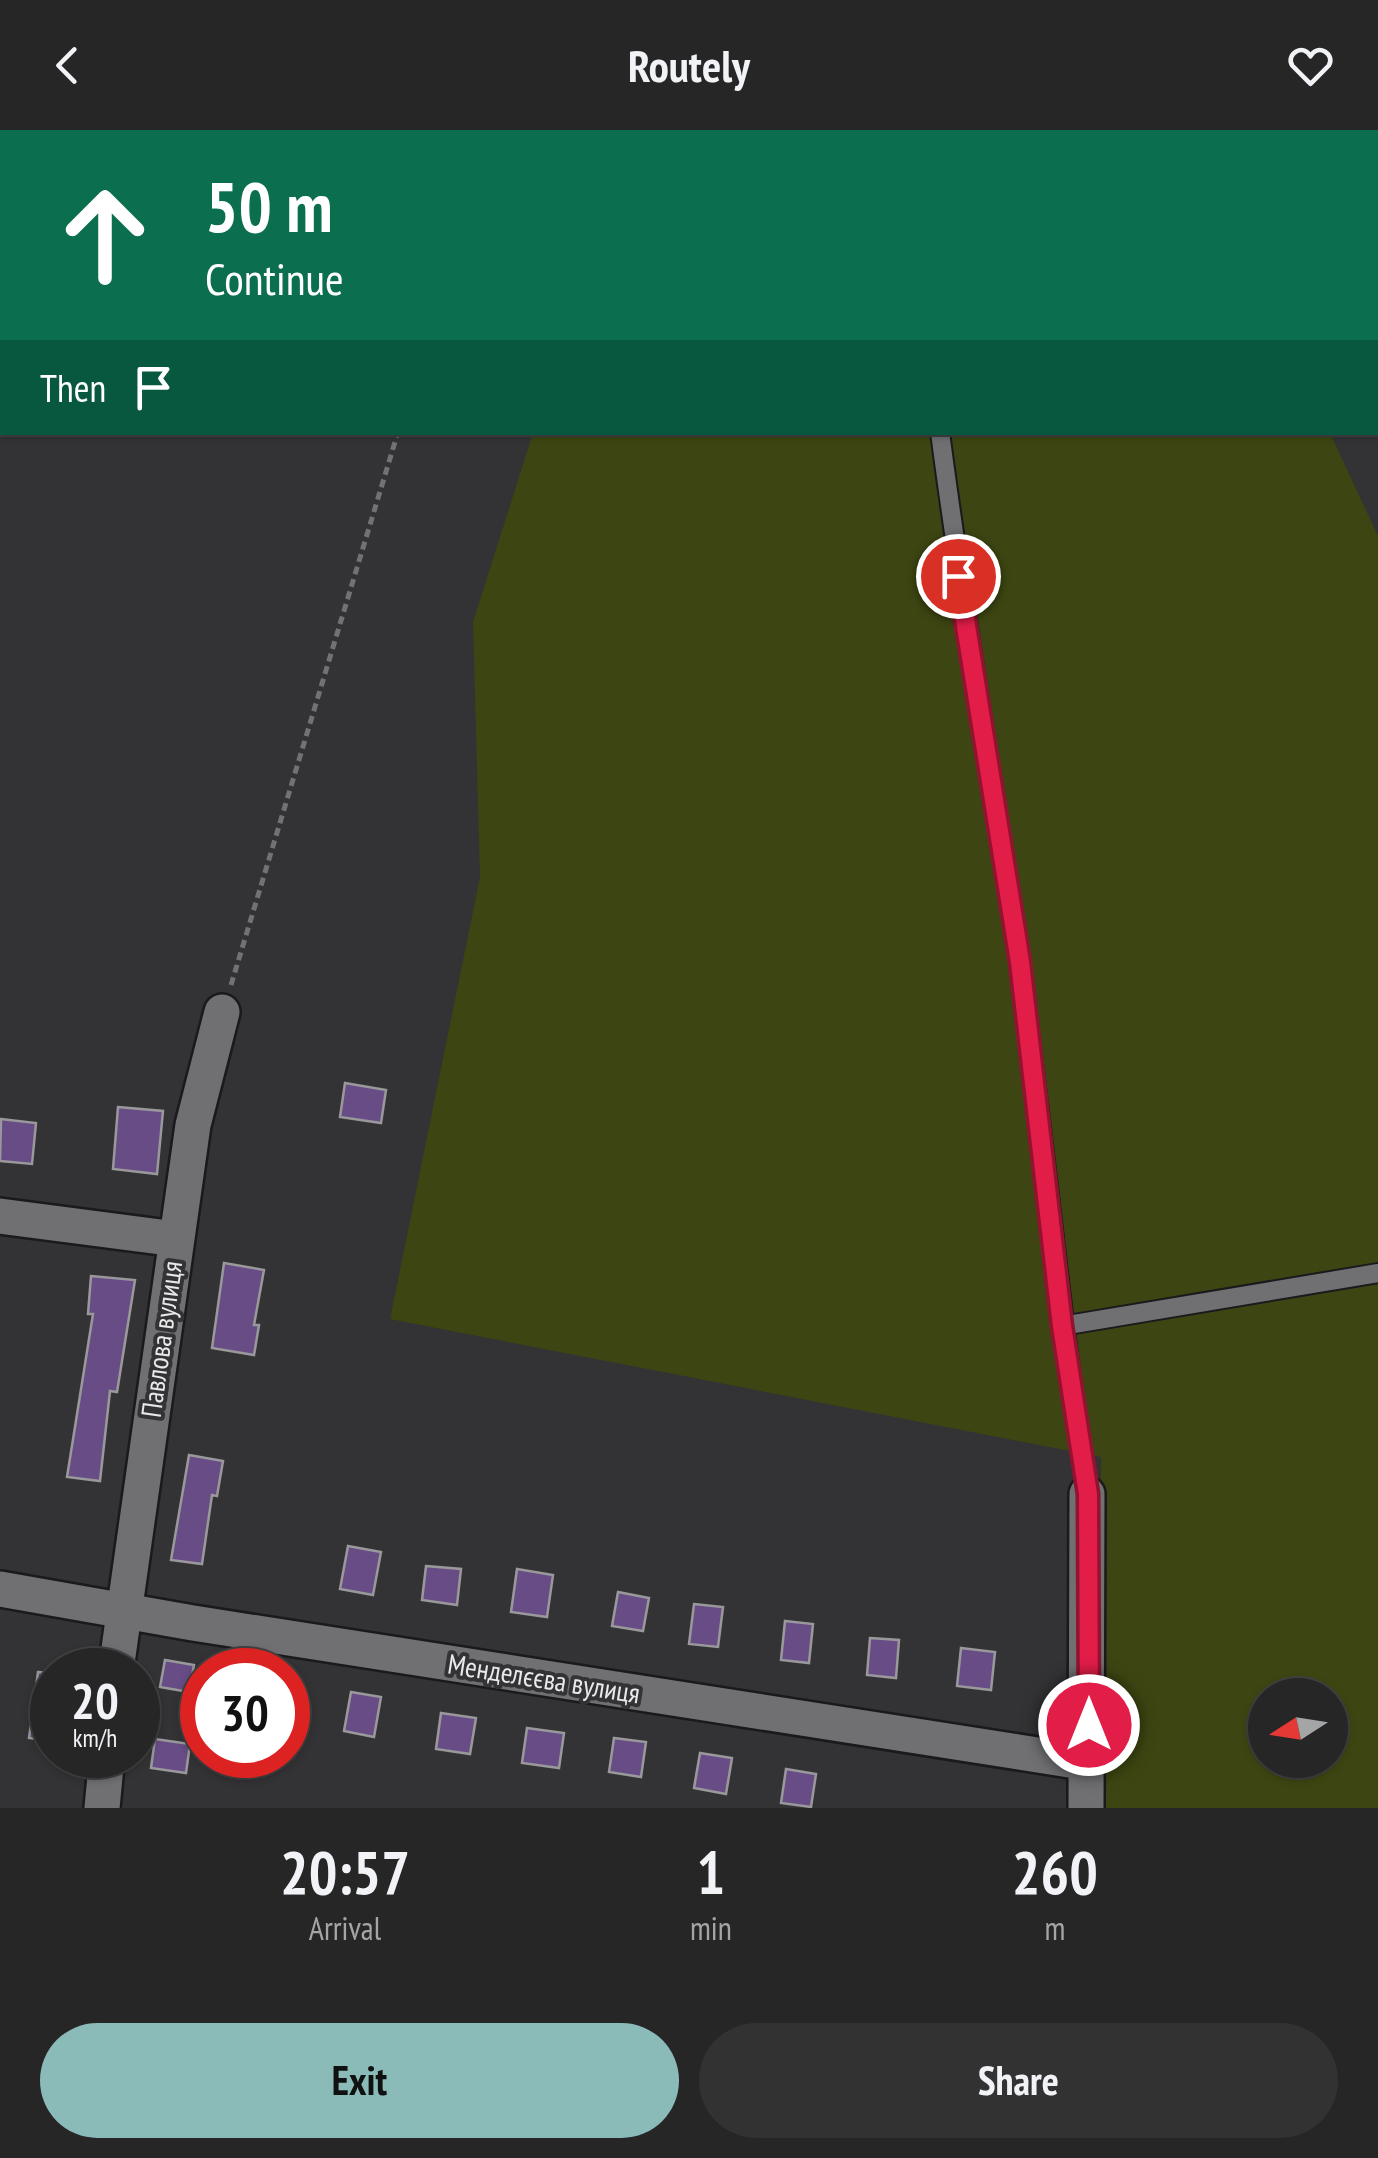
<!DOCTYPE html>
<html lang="en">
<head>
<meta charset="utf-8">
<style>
  body { margin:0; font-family:"PT Sans Narrow",sans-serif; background:#323233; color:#f1f3f6; height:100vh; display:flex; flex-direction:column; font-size:38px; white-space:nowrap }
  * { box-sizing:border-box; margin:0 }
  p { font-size:32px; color:#a4a5a7 }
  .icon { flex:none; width:55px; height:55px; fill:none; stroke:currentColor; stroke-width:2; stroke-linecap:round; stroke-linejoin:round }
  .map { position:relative; height:1678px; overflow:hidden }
  .details { display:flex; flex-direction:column; background:#262627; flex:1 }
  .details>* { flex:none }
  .top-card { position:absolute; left:0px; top:0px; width:1380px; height:305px; box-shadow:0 2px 8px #0004,0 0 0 2px #424344; background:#0b6e4f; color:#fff; overflow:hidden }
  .needle { width:65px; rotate:258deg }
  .tools { position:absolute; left:1248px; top:1548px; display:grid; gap:20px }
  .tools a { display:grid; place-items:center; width:100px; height:100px; border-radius:50%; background:#262627; box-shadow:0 2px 8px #0004,0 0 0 2px #424344; font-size:50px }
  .speed { position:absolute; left:30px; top:1518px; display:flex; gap:20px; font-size:50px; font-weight:700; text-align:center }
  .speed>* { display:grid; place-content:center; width:130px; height:130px; border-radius:50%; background:#262627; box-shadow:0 2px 8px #0004,0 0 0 2px #424344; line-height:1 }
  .speed small { font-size:25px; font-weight:400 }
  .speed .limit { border:15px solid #d22; background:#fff; color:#111 }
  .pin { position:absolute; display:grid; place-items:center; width:85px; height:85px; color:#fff; margin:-42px; border:5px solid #fff; border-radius:50%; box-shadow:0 2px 10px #0007 }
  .me { position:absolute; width:110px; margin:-55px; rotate:0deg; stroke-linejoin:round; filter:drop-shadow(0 0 8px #0008) }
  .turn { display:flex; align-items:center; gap:35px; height:210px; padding:0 40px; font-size:45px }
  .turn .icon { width:130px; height:130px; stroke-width:2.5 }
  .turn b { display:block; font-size:70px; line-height:85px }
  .then { display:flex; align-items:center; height:95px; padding:0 40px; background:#0003; gap:20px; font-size:38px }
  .eta { display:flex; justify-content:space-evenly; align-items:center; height:170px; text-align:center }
  .eta b { font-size:60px; font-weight:600; line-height:70px }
  .cta { display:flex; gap:20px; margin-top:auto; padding:20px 40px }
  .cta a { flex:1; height:115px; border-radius:60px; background:#8bbbb9; color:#111; font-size:40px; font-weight:600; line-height:115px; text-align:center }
  .cta a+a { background:#323233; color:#f1f3f6 }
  header { display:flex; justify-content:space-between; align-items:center; height:130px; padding:0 40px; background:#262627; font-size:45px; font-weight:600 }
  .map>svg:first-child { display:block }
  .green { fill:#3d4612; fill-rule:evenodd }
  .building { fill:#684c85; stroke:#99989b; stroke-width:2.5 }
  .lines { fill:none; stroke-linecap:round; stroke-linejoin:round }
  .lane-casing { stroke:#1a191c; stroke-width:22 }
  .street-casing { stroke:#1a191c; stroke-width:40 }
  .path { stroke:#727173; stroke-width:5; stroke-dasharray:8 5; stroke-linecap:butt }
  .lane { stroke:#706f72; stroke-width:18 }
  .street { stroke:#706f72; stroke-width:35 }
  .route-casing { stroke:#92132f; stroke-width:25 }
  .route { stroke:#e11d48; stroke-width:18 }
  .labels { text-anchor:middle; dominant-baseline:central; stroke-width:8; stroke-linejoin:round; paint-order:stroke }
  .street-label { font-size:28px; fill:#e9e9ea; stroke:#333234 }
</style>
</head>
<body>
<header><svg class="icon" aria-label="back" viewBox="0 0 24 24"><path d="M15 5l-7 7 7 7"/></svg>Routely<svg class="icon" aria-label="heart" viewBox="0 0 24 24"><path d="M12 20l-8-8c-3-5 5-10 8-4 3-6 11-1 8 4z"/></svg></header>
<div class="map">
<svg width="1378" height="1678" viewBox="0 0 1378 1678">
  <rect width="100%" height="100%" fill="#333234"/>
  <!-- green -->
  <g class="green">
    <polygon points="629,0 1190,0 1191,2 628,2"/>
    <path d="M533,303H1330L1378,406V1678H1099L1101,1327L390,1189L480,747L473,492ZM1265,1565H1330V1630H1265Z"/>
  </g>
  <!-- building -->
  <g class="building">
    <polygon points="345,953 386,960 381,993 340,987"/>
    <polygon points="118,977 163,981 157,1044 113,1039"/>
    <polygon points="1,989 36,993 32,1034 0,1031"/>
    <polygon points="224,1133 264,1140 254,1195 259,1195 254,1225 212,1218"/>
    <polygon points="91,1146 135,1150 117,1262 110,1261 100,1351 67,1347 93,1184 88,1184"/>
    <polygon points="189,1325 223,1331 217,1366 212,1365 202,1434 171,1430"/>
    <polygon points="348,1416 381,1422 373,1465 340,1459"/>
    <polygon points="426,1436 461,1439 457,1475 422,1470"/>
    <polygon points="517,1439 553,1445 547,1487 511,1482"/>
    <polygon points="618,1462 649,1468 643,1501 612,1496"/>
    <polygon points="694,1474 723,1477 718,1517 689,1514"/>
    <polygon points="785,1491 813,1494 809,1533 781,1530"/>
    <polygon points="870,1508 899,1510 896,1548 867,1545"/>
    <polygon points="961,1518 995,1522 991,1560 957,1556"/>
    <polygon points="165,1530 194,1535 189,1562 160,1557"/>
    <polygon points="38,1542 52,1543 52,1611 29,1608"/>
    <polygon points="351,1562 381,1567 374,1607 344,1601"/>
    <polygon points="441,1583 476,1588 470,1624 436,1619"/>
    <polygon points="527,1598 564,1603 559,1638 522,1633"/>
    <polygon points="614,1608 646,1612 641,1647 609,1642"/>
    <polygon points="155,1609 190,1614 186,1643 151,1638"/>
    <polygon points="700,1623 732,1628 726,1664 694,1658"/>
    <polygon points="786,1639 816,1644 811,1677 781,1673"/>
  </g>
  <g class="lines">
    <defs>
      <g id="lane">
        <polyline points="899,0 899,2"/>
        <path d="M940,302C963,479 993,653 1019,829C1045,1007 1060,1186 1087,1364"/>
        <polyline points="1062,1196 1378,1143"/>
      </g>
      <g id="street">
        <polyline points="0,1086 176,1109"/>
        <polyline points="0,1459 193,1493 1089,1633"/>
        <polyline points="116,1540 193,995 222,882"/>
        <polyline points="102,1678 107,1625"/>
        <polyline points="1086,1678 1087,1364"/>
      </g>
    </defs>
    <!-- lane casing -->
    <use href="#lane" class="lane-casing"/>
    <!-- street casing -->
    <use href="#street" class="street-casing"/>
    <!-- path -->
    <g class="path">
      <polyline points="489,2 490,0"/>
      <polyline points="231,855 398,302"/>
    </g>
    <!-- lane -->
    <use href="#lane" class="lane"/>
    <!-- street -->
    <use href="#street" class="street"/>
  </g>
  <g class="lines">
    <defs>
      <polyline id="route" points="958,446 1020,832 1062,1196 1088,1364 1089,1595"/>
    </defs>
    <!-- route casing -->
    <use href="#route" class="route-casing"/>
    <!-- route -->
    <use href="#route" class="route"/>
  </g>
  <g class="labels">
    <!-- street labels -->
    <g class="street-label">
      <text transform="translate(161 1209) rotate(-82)">Павлова вулиця</text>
      <text transform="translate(544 1548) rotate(9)">Менделєєва вулиця</text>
    </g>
  </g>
</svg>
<div class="tools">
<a><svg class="needle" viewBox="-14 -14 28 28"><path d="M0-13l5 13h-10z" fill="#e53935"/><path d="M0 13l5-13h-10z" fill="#a4a5a7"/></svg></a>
</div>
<div class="speed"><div>20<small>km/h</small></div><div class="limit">30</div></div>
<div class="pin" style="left:958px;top:446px;background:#d93025"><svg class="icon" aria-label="arrive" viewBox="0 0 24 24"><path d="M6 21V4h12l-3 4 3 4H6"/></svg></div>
<svg class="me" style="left:1089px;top:1595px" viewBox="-20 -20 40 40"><circle r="17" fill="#e11d48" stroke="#fff" stroke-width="3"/><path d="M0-11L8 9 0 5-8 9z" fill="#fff"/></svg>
<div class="top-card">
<div class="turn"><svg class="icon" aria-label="ahead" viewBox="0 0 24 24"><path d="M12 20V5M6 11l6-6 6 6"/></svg><div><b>50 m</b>Continue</div></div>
<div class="then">Then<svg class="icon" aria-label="arrive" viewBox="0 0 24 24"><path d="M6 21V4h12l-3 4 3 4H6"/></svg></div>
</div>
</div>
<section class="details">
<div class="eta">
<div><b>20:57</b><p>Arrival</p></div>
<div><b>1</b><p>min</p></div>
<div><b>260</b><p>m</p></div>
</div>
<div class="cta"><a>Exit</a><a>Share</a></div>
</section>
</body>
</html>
